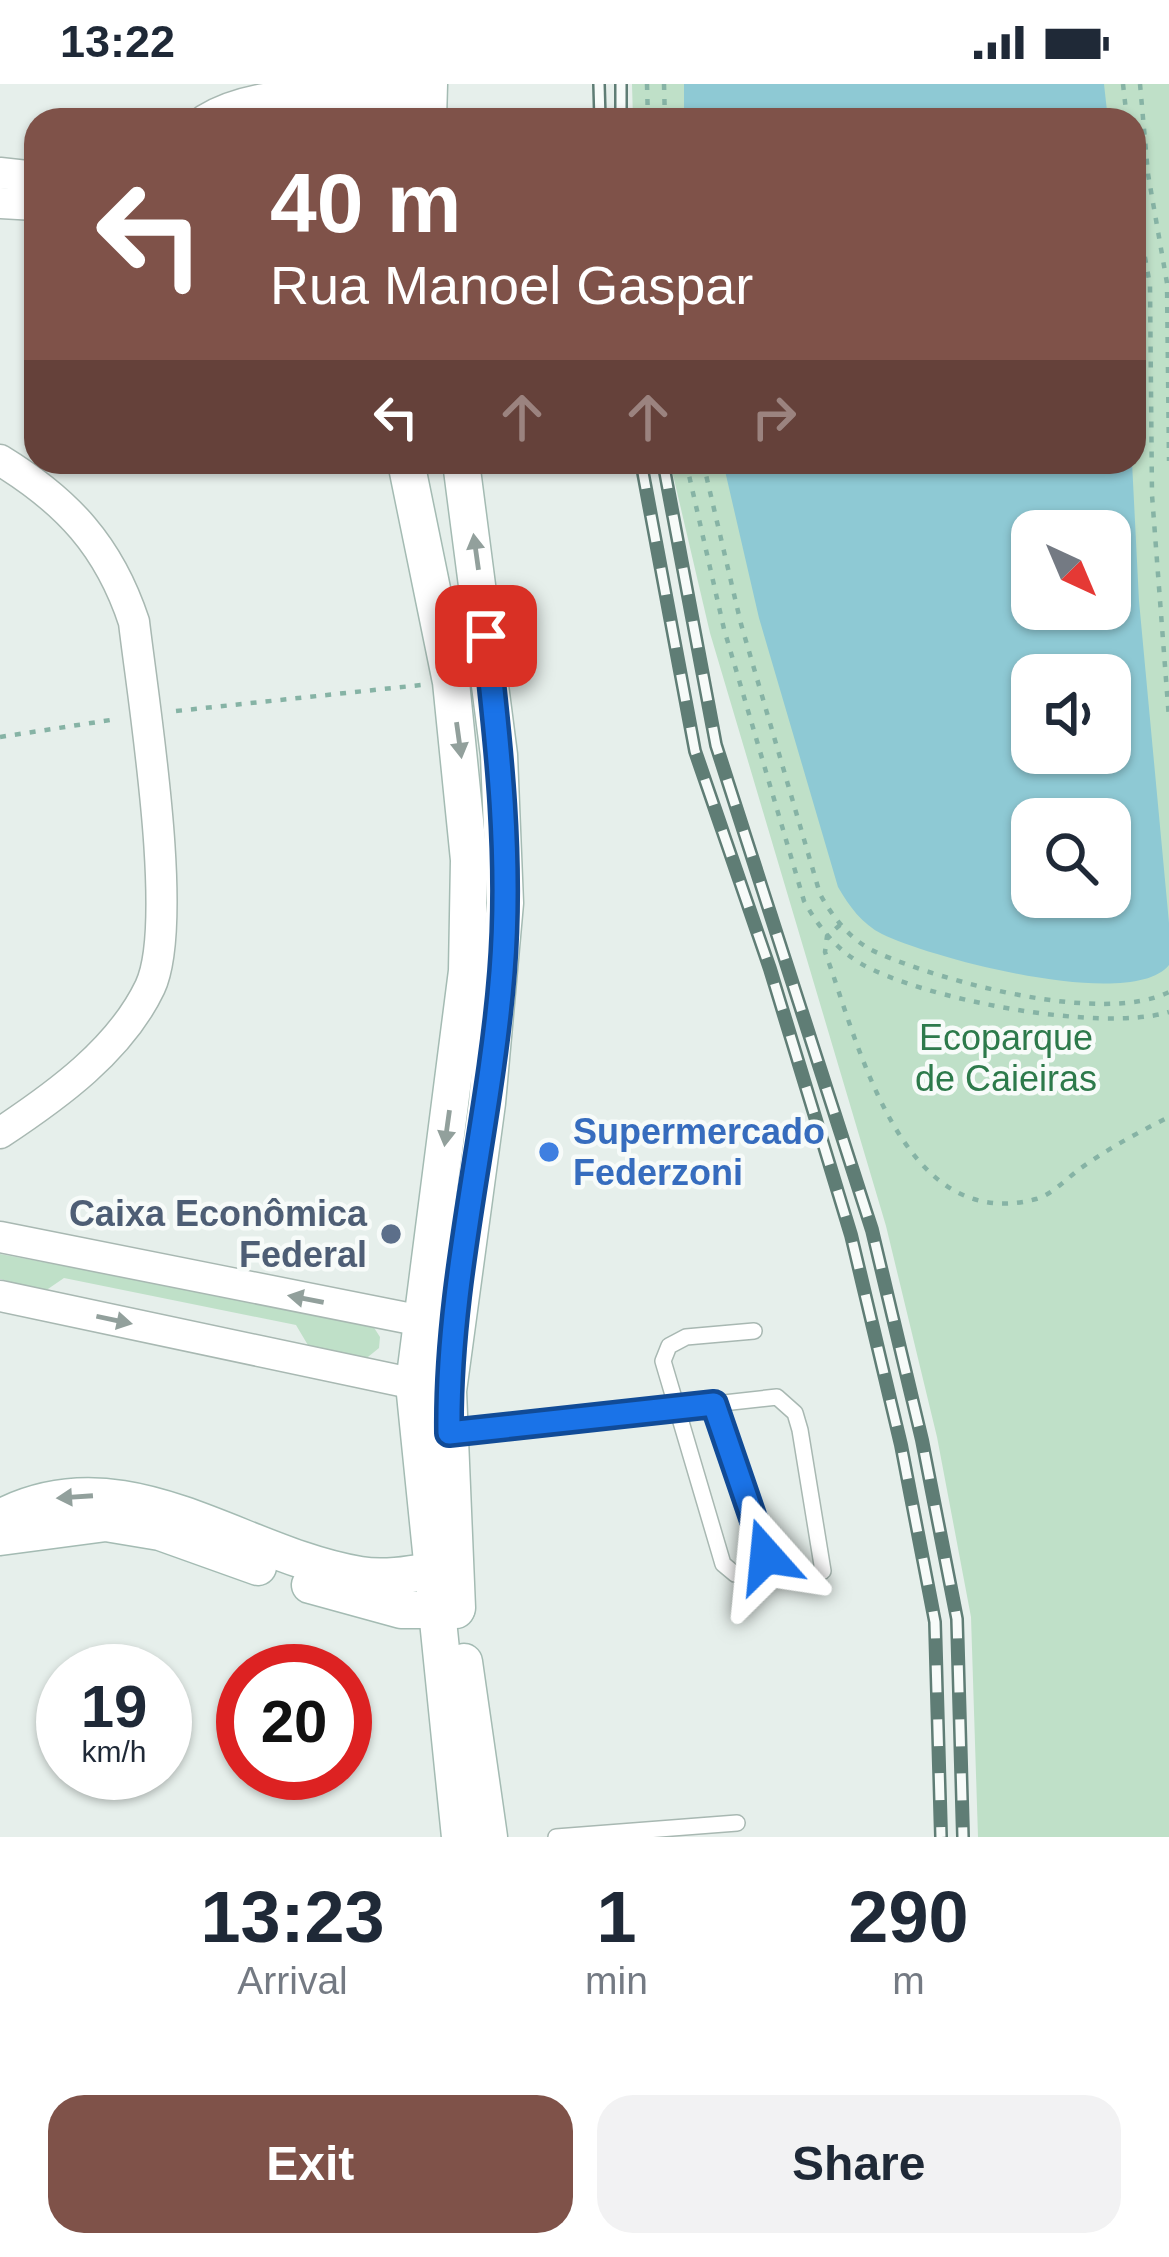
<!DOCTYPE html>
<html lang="en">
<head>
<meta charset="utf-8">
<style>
  body { margin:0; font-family:Helvetica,sans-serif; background:#f2f2f3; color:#1f2937; height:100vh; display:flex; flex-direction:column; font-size:45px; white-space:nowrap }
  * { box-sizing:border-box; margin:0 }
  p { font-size:39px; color:#747a83 }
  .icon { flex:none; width:66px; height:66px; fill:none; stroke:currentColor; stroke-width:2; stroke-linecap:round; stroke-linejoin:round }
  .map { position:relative; height:1753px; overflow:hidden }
  .panel { display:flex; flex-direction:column; background:#fff; flex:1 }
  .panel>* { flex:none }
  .hud { position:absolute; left:24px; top:24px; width:1122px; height:366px; border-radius:36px; box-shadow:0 3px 9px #0004; background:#7f5249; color:#fff; overflow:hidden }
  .needle { width:78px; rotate:136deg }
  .fabs { position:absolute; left:1011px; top:426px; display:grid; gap:24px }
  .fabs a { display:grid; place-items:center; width:120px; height:120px; border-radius:24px; background:#fff; box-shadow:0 3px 9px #0004; font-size:60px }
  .speed { position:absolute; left:36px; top:1560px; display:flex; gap:24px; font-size:60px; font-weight:700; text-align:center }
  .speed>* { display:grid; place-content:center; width:156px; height:156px; border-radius:50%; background:#fff; box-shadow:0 3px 9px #0004; line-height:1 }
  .speed small { font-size:30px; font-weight:400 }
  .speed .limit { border:18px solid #d22; background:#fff; color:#111 }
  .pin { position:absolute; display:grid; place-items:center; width:102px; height:102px; color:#fff; margin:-51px; border-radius:24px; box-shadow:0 6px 18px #0006 }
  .me { position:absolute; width:132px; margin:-66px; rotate:342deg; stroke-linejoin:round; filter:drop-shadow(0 0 9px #0008) }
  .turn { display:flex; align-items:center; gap:42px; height:252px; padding:0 48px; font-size:54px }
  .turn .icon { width:156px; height:156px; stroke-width:2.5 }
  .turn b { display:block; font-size:84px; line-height:102px }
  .lanes { display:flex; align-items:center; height:114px; padding:0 48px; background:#0003; justify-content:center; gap:60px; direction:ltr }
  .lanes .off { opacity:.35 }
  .eta { display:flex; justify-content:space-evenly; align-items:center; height:204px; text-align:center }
  .eta b { font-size:72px; font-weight:700; line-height:84px }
  .action { display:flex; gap:24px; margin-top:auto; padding:24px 48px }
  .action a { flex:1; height:138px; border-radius:36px; background:#7f5249; color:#fff; font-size:48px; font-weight:700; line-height:138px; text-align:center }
  .action a+a { background:#f2f2f3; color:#1f2937 }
  .status { display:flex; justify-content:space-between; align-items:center; height:84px; padding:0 60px; background:#fff; direction:ltr }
  .status svg { height:33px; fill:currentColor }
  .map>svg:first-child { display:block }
  .green { fill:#bfe0c8; fill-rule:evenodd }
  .water { fill:#8ec9d4; fill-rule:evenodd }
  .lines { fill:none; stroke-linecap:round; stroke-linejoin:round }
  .lane-casing { stroke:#a8b8b2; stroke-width:18 }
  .street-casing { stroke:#a8b8b2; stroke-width:33 }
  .secondary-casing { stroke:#a4bbb3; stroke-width:39 }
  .path { stroke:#86b3a5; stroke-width:4.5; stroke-dasharray:6 9; stroke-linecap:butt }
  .lane { stroke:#fff; stroke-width:15 }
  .street { stroke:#fff; stroke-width:30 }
  .secondary { stroke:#fff; stroke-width:36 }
  .rail-casing { stroke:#5f7d75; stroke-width:14 }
  .rail { stroke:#f7fbf9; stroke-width:9; stroke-dasharray:27; stroke-linecap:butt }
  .oneway { fill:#92a09c }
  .route-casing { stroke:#114b97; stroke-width:30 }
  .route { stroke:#1a73e8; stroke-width:21 }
  .shop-dot { fill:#3f7fe0; stroke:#f7fbf9; stroke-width:4.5 }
  .service-dot { fill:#5c6f8a; stroke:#f7fbf9; stroke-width:4.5 }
  .labels { text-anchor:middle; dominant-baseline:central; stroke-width:9; stroke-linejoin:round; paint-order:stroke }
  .park-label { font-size:36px; fill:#2d7a4b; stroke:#f7fbf9 }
  .shop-label { font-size:36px; font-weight:bold; fill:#366cbe; stroke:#f7fbf9; text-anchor:start }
  .service-label { font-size:36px; font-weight:bold; fill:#4e5e75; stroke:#f7fbf9; text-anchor:end }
</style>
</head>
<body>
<div class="status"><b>13:22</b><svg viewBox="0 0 49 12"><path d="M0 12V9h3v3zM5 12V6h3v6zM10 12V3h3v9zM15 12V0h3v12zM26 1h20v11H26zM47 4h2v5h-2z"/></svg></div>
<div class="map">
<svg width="1169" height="1753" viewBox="0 0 1169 1753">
  <rect width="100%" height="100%" fill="#e6efeb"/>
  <!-- green -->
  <g class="green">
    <path d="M632,0H1169V1753H978L971,1533L937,1353L886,1142L710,549L670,378H1134V36H633ZM1032,447H1110V525H1032ZM1032,591H1110V669H1032ZM1032,735H1110V813H1032Z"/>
    <polygon points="0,1170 371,1239 380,1253 379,1264 363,1277 312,1268 296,1241 64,1194 45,1207 0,1195"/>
  </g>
  <!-- water -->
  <g class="water">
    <polygon points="684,0 1104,0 1108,36 684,36"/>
    <path d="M723,378H1132L1139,517L1169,839V881C1131,928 931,874 882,850C862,840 849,822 838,803L759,534ZM1032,447H1110V525H1032ZM1032,591H1110V669H1032ZM1032,735H1110V813H1032Z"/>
  </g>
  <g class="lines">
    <defs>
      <g id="lane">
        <polyline points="714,1320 767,1472 756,1492 735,1490 723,1480 663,1277 669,1262 686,1253 754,1247"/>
        <polyline points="452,1349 777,1313 795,1329 800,1346 823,1487"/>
        <polyline points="556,1753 737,1739"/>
      </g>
      <g id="street">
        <path d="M205,36C262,0 357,12 427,10"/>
        <polyline points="0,89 36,93"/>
        <polyline points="0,119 36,121"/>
        <path d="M0,376C67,417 109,462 134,538C143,616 180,839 150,903C120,966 56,1012 0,1049"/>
        <polyline points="0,1153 442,1241"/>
        <polyline points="0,1212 434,1304"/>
      </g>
      <g id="secondary">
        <polyline points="368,36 371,0"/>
        <polyline points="428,36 429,0"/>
        <polyline points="406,378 451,598 469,776 467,887 414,1300 460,1753"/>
        <path d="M0,1434C126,1368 238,1471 360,1491C389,1496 422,1488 451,1484"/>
        <polyline points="0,1453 106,1439 160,1448 258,1483"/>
        <polyline points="310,1501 401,1526 456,1526"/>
        <polyline points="457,1524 448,1307 487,1019 505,819 499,671 461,378"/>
        <polyline points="464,1578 489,1753"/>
      </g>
    </defs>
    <!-- lane casing -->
    <use href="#lane" class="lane-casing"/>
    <!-- street casing -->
    <use href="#street" class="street-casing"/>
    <!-- secondary casing -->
    <use href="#secondary" class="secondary-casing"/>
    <!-- path -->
    <g class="path">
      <polyline points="647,0 648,36"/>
      <polyline points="664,0 665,36"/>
      <polyline points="1123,0 1127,36"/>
      <polyline points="1140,0 1148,90 1167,199 1169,377"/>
      <polyline points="1134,114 1150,201 1152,411 1169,635"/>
      <path d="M686,378L724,545L804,817C818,842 835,864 860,879C921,915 1100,949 1169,928"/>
      <path d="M703,378L741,540L820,810C833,834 852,858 878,869C944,898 1102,941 1169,908"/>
      <polyline points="176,627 421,601"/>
      <polyline points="0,653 117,635"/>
      <path d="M840,841L827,852L825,868C858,957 901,1152 1036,1115C1052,1111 1068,1093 1081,1084C1109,1064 1139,1048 1169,1033"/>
    </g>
    <!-- lane -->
    <use href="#lane" class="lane"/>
    <!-- street -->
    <use href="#street" class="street"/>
    <!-- secondary -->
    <use href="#secondary" class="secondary"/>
    <defs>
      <g id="rail">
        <polyline points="599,0 600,36"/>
        <polyline points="621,0 621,36"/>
        <polyline points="641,378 695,667 770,885 851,1151 901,1361 935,1538 941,1753"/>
        <polyline points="663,378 716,661 872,1146 922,1356 957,1535 963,1753"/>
      </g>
    </defs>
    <!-- rail casing -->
    <use href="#rail" class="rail-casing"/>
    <!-- rail -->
    <use href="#rail" class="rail"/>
  </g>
  <!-- one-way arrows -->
  <defs><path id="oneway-solid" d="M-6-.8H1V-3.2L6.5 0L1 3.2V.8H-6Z" transform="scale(3)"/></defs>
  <g class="oneway">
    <use href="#oneway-solid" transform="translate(476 468) rotate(-98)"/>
    <use href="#oneway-solid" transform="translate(459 656) rotate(82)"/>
    <use href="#oneway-solid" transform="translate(447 1044) rotate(98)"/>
    <use href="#oneway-solid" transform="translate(306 1215) rotate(-169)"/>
    <use href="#oneway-solid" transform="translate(114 1236) rotate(12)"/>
    <use href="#oneway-solid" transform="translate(75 1413) rotate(176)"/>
  </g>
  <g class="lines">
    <defs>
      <path id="route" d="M486,552C499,664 511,776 502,888C490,1042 447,1195 449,1349L714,1320L766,1472"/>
    </defs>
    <!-- route casing -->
    <use href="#route" class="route-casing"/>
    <!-- route -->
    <use href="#route" class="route"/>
  </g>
  <!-- markers -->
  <circle class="shop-dot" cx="549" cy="1068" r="12"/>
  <circle class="service-dot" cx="391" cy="1150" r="12"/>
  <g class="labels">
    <!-- park labels -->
    <g class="park-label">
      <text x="1006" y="953">Ecoparque<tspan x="1006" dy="41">de Caieiras</tspan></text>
    </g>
    <!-- shop labels -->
    <g class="shop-label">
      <text x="573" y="1047">Supermercado<tspan x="573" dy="41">Federzoni</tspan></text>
    </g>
    <!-- service labels -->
    <g class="service-label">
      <text x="367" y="1129">Caixa Econômica<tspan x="367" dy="41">Federal</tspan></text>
    </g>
  </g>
</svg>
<div class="fabs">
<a><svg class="needle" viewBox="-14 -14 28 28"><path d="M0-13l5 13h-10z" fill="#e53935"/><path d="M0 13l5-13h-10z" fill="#747a83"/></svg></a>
<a><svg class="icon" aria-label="sound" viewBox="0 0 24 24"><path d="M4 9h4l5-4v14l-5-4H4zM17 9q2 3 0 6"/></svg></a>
<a><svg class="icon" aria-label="search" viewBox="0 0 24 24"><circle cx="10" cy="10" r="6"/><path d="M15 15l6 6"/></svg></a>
</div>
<div class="speed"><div>19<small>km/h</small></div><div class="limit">20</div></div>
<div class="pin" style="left:486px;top:552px;background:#d93025"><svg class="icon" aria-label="arrive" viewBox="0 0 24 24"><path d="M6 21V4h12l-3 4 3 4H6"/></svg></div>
<svg class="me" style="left:766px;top:1472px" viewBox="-20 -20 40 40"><path d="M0-17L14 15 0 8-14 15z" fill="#1a73e8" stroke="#fff" stroke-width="4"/></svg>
<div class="hud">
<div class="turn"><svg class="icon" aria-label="left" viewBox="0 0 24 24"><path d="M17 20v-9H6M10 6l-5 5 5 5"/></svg><div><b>40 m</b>Rua Manoel Gaspar</div></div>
<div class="lanes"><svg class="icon" aria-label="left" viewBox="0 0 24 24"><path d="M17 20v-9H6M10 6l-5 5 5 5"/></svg><svg class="icon off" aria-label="ahead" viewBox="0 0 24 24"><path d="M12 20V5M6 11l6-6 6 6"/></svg><svg class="icon off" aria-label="ahead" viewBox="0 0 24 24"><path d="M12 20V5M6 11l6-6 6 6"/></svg><svg class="icon off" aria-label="right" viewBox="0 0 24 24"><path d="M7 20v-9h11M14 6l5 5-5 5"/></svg></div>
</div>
</div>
<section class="panel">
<div class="eta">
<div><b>13:23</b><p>Arrival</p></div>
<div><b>1</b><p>min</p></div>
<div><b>290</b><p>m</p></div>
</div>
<div class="action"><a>Exit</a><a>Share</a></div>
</section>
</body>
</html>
